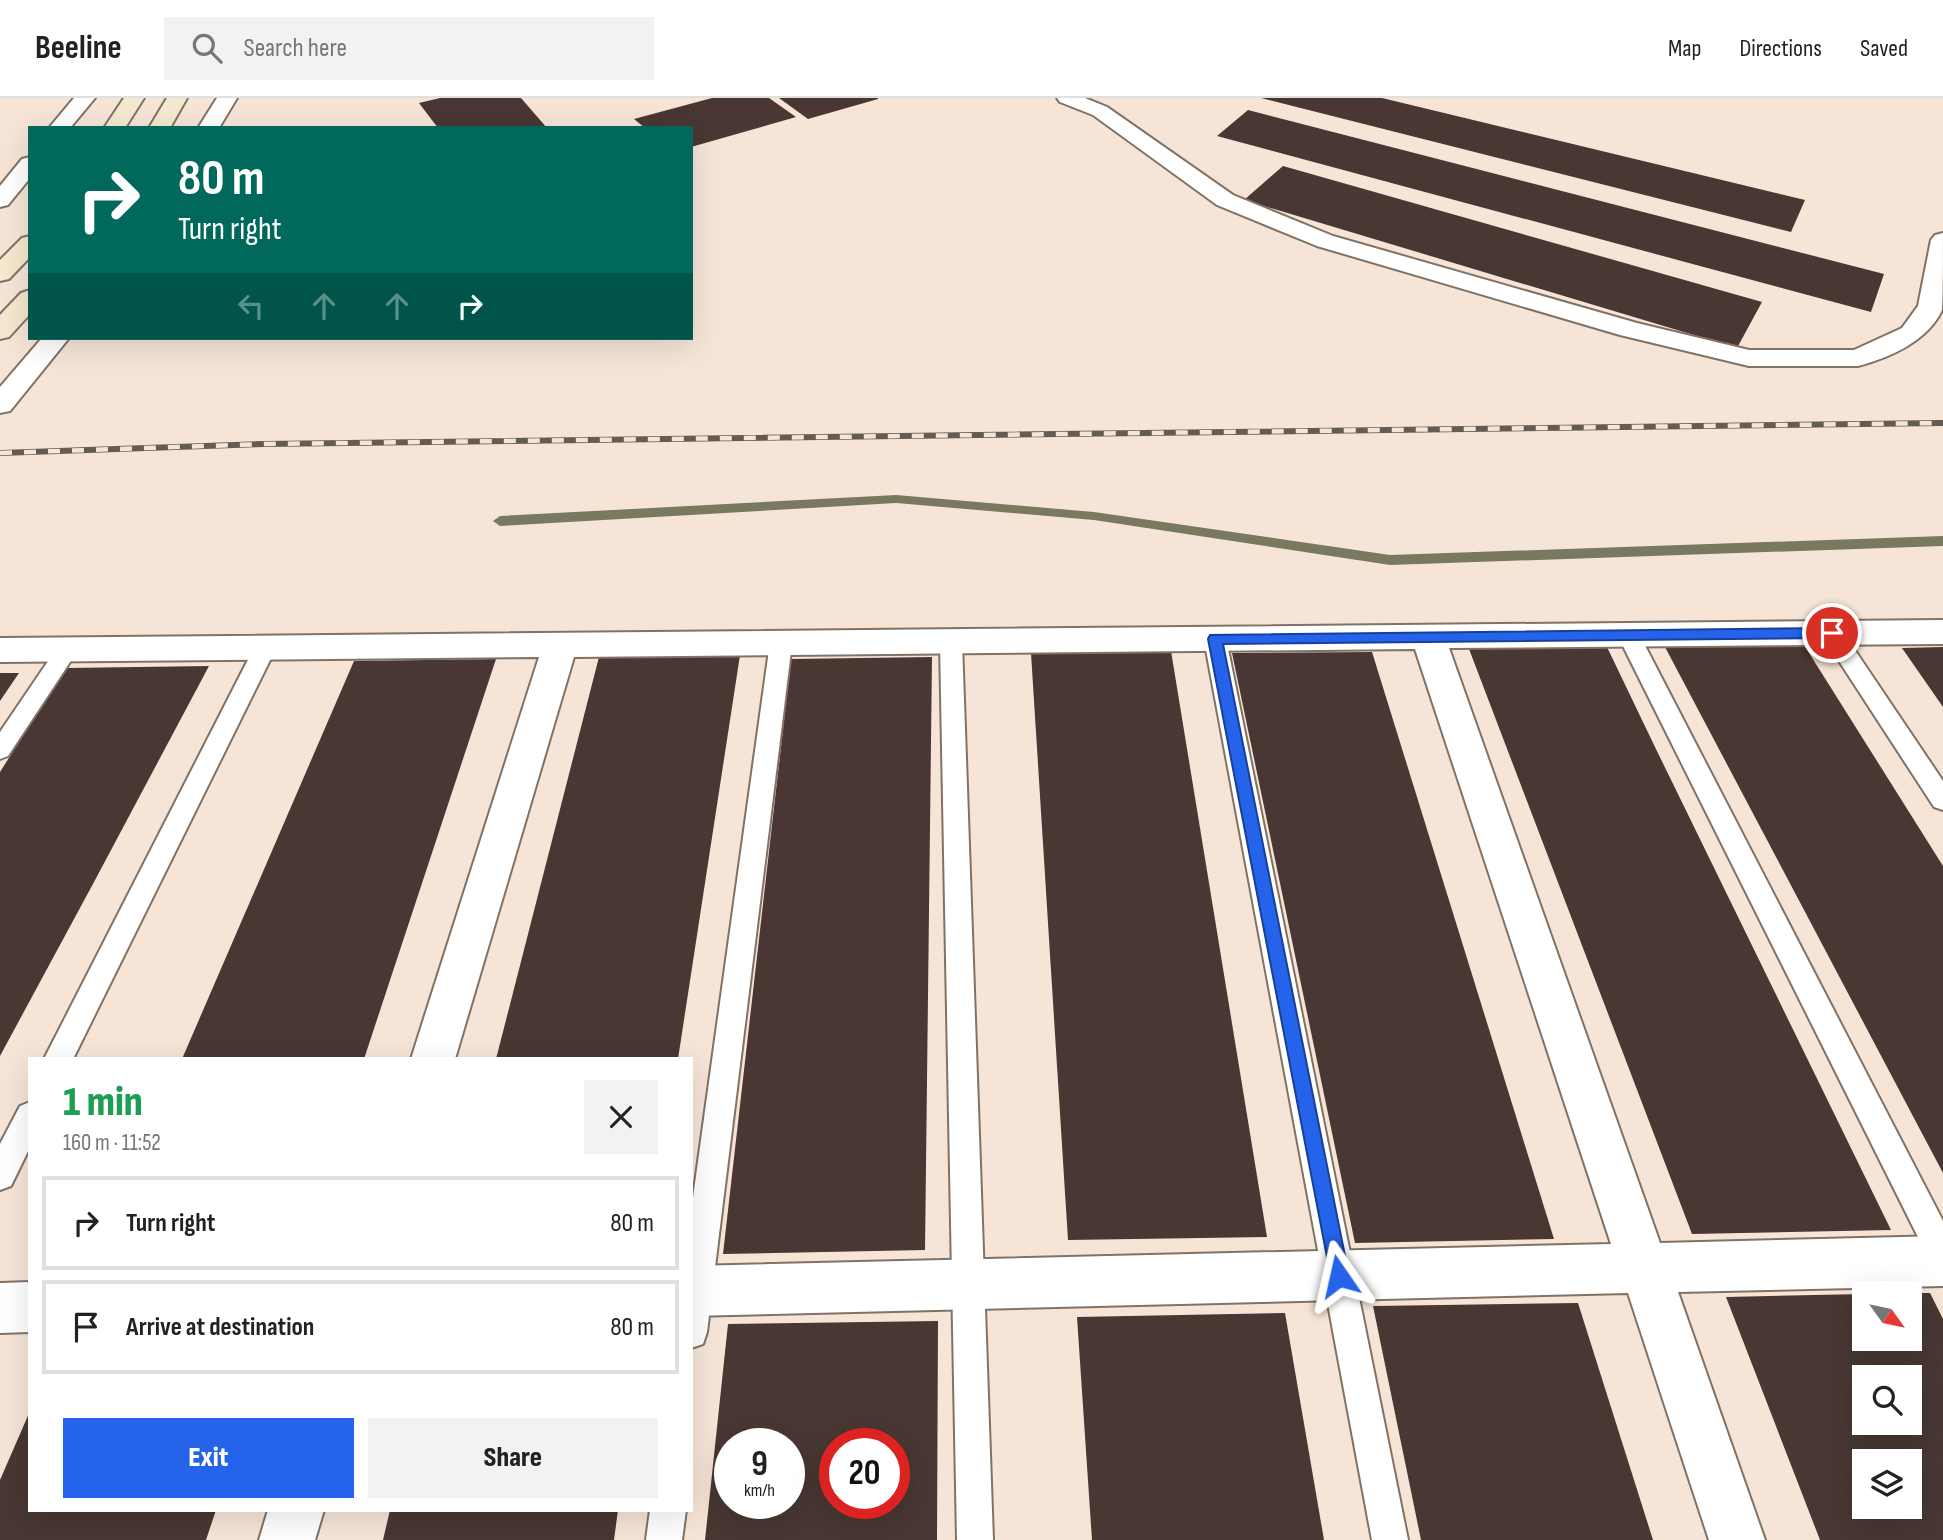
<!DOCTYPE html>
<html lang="en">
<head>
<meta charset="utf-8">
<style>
  body { margin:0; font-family:"Sofia Sans Condensed",sans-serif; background:#f2f2f2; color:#222; height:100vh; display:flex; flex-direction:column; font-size:26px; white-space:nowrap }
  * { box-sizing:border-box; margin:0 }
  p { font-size:23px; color:#767676 }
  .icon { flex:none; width:38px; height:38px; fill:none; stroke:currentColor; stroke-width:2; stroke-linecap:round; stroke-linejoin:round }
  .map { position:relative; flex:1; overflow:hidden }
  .details { position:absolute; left:28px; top:959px; width:665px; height:455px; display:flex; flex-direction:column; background:#fff; border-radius:0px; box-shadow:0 7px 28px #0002 }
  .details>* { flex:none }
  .top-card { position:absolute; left:28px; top:28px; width:665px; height:214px; border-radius:0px; box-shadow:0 7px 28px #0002; background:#00695c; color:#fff; overflow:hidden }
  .needle { width:46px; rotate:123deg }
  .controls { position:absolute; left:1852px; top:1183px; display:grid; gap:14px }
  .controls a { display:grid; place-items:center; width:70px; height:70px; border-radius:0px; background:#fff; box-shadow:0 7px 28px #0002; font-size:35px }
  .speed { position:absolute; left:714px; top:1330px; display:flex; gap:14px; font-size:35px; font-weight:700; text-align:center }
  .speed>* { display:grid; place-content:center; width:91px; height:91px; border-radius:50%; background:#fff; box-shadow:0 7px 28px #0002; line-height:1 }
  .speed small { font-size:18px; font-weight:400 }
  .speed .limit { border:10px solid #d22; background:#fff; color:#111 }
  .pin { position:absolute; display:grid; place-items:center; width:60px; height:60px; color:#fff; margin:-30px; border:4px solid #fff; border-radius:50%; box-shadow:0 2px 7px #0007 }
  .me { position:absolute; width:77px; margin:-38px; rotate:349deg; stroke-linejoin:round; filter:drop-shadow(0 0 5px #0008) }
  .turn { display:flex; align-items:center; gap:24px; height:147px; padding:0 35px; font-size:32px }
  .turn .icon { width:91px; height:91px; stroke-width:2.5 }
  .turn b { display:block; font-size:49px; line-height:60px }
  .lanes { display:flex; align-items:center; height:66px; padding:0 35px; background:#0003; justify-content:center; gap:35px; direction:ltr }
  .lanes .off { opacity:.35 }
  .round { display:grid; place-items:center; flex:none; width:74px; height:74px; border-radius:0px; background:#f2f2f2 }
  .head { display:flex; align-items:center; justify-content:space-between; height:119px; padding:0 35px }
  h1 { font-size:42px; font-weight:800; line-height:52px; color:#1e9e55 }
  .cta { display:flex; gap:14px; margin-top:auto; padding:14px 35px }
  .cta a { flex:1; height:80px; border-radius:0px; background:#2563eb; color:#fff; font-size:28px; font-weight:800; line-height:80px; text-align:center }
  .cta a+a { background:#f2f2f2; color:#222 }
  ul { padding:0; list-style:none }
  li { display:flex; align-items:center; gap:21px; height:94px; margin:0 14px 10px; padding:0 21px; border:4px solid #e0e0e0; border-radius:0px }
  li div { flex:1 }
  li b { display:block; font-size:26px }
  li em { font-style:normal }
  header { display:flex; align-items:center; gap:42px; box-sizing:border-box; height:98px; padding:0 35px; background:#fff; border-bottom:2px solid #e0e0e0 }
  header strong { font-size:33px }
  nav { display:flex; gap:38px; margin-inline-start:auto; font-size:24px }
  .search { width:490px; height:63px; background:#f2f2f2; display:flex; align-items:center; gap:18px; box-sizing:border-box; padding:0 24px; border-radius:0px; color:#767676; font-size:26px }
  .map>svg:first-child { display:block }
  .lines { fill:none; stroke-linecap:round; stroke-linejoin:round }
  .stream { fill:#78795e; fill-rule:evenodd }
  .building { fill:#483732; fill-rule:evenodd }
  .service-casing { stroke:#817266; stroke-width:4 }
  .minor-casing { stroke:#817266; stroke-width:4 }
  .tertiary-casing { stroke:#817266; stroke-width:4 }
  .secondary-casing { stroke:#817266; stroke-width:4 }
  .service { fill:#fff; fill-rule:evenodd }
  .minor { fill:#fff; fill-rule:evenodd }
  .tertiary { fill:#fff; fill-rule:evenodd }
  .secondary { fill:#f4e9ce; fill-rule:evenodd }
  .rail-casing { stroke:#645b53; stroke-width:6 }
  .rail { stroke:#f6e5d7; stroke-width:4.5; stroke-dasharray:12; stroke-linecap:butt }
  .route { fill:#2563eb; stroke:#184099; stroke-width:2 }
</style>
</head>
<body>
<header>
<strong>Beeline</strong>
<div class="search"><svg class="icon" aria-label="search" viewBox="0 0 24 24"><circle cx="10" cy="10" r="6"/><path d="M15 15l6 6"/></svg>Search here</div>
<nav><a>Map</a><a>Directions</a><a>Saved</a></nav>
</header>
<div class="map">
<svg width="1943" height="1442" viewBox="0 0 1943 1442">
  <rect width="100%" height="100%" fill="#f6e5d7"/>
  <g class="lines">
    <!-- stream -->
    <polygon class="stream" points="896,397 1094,414 1390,457 1943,438 1943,448 1390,467 1094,422 896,405 500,428 493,423 500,418"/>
  </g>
  <!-- building -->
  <g class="building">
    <polygon points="440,0 521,0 547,30 438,30 419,5"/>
    <polygon points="712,0 769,0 796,19 691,49 691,30 645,30 634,21"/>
    <polygon points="779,0 878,0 878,1 808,21"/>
    <polygon points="1261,0 1382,0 1805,102 1791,134"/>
    <polygon points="1248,12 1884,176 1871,214 1217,38"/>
    <polygon points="1283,68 1762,204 1737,250 1244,102"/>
    <polygon points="1804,547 1943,768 1943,1075 1665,549"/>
    <polygon points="1607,549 1654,647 1891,1132 1692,1136 1469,551"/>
    <polygon points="1943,549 1943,609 1902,550"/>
    <polygon points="1171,553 1267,1139 1068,1142 1031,555"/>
    <polygon points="1372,554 1457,828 1554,1141 1355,1145 1232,555"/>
    <polygon points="740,557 678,961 496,961 599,559"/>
    <polygon points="932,559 925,1152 723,1156 791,561"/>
    <polygon points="496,561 364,961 182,961 354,563"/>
    <polygon points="209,568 94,784 0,958 0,674 66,570"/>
    <polygon points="0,575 19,575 0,603"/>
    <path d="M1909,1195H1930L1943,1221V1442H1820L1726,1199L1864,1196V1241H1909ZM1864,1279H1909V1325H1864ZM1864,1363H1909V1409H1864Z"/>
    <polygon points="1578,1205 1653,1442 1421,1442 1373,1208"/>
    <polygon points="1285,1215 1324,1442 1092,1442 1077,1219"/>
    <path d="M938,1223L937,1442H705L728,1226ZM730,1346H789V1405H730ZM835,1346H894V1405H835Z"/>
    <polygon points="30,1313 30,1412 216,1412 206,1442 0,1442 0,1382"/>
    <polygon points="390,1412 618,1412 614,1442 383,1442"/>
  </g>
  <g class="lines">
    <defs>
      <g id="service">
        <polygon points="1832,527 1840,530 1943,683 1943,712 1934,709 1824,540 1821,535 1824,530"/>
        <polygon points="1628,528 1636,531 1639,536 1943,1123 1943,1172 1932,1167 1617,536 1620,531"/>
        <polygon points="1215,533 1223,536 1226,541 1408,1442 1372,1442 1204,541 1207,536"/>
        <polygon points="951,536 959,539 962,544 993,1442 957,1442 940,544 943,539"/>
        <polygon points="781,537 789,540 792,545 707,1234 703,1246 691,1250 691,1114 770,545 773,540"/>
        <polygon points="265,542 273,545 276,550 73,961 44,961 254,550 257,545"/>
        <polygon points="67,544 75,547 78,552 8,658 0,661 0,634 59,547"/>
        <polygon points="30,1004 30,1049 11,1088 0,1092 0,1046 20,1008"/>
        <polygon points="650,1412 686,1412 682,1442 646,1442"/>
      </g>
      <g id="minor">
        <path d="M1057,0H1085L1107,9L1233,97L1333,138L1637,225L1749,252H1854L1902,230L1918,208L1931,142L1935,137L1943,135C1943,150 1943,200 1942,212C1928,243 1889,260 1858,268H1749L1620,237L1317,148L1217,107L1093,17L1060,4Z"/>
        <polygon points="1943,522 1943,546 1449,550 1660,1145 1943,1138 1943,1188 1678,1194 1765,1442 1709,1442 1628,1195 691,1218 691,1168 1611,1146 1415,551 574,559 455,961 411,961 539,559 0,564 0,540"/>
        <polygon points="30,1184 30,1234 0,1235 0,1185"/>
        <polygon points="268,1412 324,1412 315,1442 259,1442"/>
      </g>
      <g id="tertiary">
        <polygon points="74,0 95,0 70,30 49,30"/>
        <polygon points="217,0 237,0 219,30 198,30"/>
        <polygon points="30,59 30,80 8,107 0,109 0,88 22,61"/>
        <polygon points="42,240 69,240 10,313 0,315 0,289"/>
      </g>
      <g id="secondary">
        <polygon points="124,0 144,0 125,30 104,30"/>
        <polygon points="167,0 187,0 170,30 149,30"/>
        <polygon points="30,138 30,159 9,181 0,183 0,162 22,140"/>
        <polygon points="30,192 30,216 9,239 0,241 0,217 21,195"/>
      </g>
    </defs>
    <!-- service casing -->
    <use href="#service" class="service-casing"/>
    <!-- minor casing -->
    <use href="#minor" class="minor-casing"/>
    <!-- tertiary casing -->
    <use href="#tertiary" class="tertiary-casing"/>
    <!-- secondary casing -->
    <use href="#secondary" class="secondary-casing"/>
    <!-- service -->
    <use href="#service" class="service"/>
    <!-- minor -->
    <use href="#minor" class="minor"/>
    <!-- tertiary -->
    <use href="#tertiary" class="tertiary"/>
    <!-- secondary -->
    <use href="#secondary" class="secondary"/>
    <defs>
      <polyline id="rail" points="0,355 264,346 1943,325"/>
    </defs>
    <!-- rail casing -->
    <use href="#rail" class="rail-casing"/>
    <!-- rail -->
    <use href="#rail" class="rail"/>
  </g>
  <!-- route -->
  <polygon class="route" points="1832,530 1839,535 1832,540 1223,546 1349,1178 1346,1185 1339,1188 1332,1185 1208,541 1210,537"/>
</svg>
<div class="controls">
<a><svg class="needle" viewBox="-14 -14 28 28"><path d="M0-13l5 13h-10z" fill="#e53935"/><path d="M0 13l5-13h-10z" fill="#767676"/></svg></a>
<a><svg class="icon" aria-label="search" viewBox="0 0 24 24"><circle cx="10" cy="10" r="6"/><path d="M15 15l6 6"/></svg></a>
<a><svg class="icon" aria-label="layers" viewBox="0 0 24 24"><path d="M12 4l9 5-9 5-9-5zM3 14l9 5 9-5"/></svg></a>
</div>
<div class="speed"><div>9<small>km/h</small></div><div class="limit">20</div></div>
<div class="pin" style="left:1832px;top:535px;background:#d93025"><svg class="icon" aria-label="arrive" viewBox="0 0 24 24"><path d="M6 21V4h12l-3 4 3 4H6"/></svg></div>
<svg class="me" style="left:1339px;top:1178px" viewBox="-20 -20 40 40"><path d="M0-17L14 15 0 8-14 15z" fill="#2563eb" stroke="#fff" stroke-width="4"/></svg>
<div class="top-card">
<div class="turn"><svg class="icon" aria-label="right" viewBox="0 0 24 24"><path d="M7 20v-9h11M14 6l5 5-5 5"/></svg><div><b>80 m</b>Turn right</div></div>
<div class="lanes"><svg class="icon off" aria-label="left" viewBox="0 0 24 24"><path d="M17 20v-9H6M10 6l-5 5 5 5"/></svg><svg class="icon off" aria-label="ahead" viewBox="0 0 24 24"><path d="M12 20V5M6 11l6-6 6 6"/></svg><svg class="icon off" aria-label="ahead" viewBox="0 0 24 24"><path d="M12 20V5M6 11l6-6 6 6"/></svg><svg class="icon" aria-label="right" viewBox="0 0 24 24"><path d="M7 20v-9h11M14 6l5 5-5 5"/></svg></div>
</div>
<section class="details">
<div class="head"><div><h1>1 min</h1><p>160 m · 11:52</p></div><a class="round"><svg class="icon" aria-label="close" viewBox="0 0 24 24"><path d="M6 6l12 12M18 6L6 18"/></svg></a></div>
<ul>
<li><svg class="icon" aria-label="right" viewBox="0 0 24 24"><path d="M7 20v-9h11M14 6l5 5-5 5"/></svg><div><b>Turn right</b></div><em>80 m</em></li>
<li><svg class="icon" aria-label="arrive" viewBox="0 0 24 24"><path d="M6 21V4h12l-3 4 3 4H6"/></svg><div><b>Arrive at destination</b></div><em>80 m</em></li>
</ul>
<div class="cta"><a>Exit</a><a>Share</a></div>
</section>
</div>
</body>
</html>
